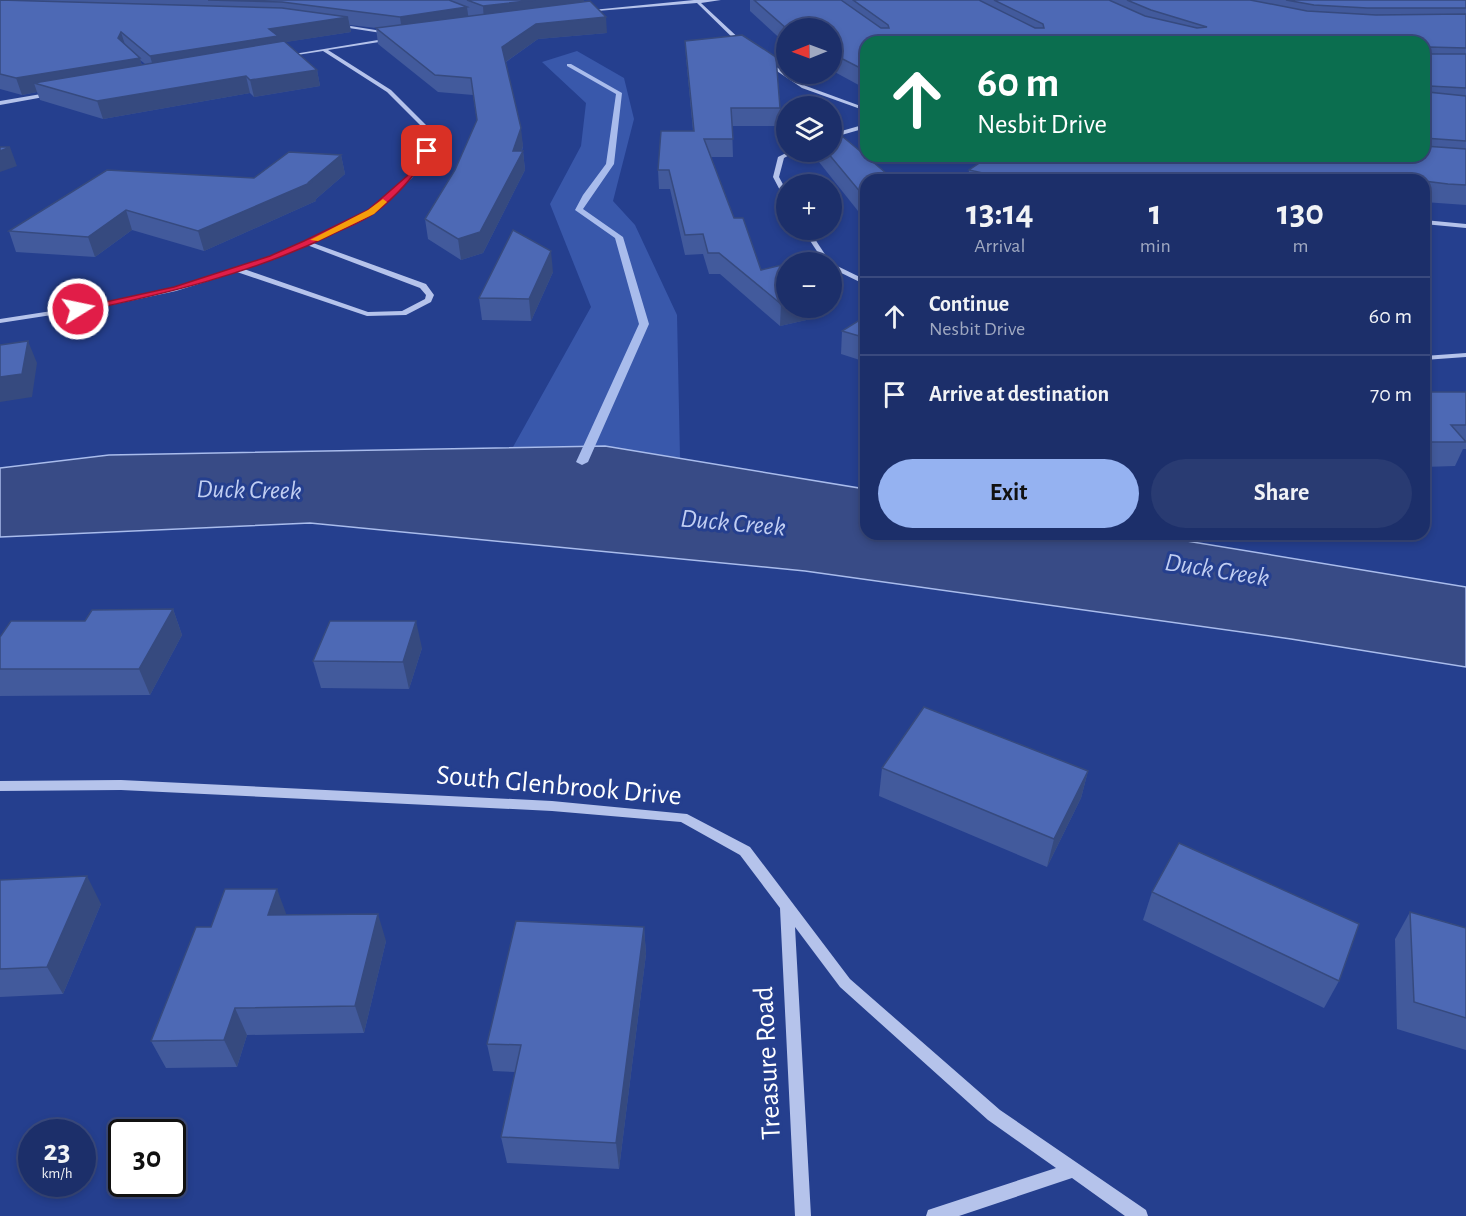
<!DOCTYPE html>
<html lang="en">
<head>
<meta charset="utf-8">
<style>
  body { margin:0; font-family:"Alegreya Sans",sans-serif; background:#293b72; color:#f1f3f6; height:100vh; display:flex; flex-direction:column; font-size:22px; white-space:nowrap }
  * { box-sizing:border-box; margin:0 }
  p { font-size:20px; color:#a0a9c1 }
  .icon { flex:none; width:33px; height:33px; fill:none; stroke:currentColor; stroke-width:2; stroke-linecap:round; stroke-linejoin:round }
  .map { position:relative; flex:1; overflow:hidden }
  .sheet { position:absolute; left:860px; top:174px; width:570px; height:366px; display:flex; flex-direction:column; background:#1c2f6a; border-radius:18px; box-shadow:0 3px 9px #0003,0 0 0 2px #3a4a7e }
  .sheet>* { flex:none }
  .guide { position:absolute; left:860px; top:36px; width:570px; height:126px; border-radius:18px; box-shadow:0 3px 9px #0003,0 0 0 2px #3a4a7e; background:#0b6e4f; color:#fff; overflow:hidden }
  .needle { width:39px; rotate:269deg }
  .fabs { position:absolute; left:776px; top:18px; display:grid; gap:12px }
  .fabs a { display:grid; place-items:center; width:66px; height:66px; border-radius:50%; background:#1c2f6a; box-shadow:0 3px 9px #0003,0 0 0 2px #3a4a7e; font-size:30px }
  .speed { position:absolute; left:18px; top:1119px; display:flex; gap:12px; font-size:30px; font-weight:700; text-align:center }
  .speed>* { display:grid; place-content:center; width:78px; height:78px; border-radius:50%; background:#1c2f6a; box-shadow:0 3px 9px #0003,0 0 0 2px #3a4a7e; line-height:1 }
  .speed small { font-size:15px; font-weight:400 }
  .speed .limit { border:3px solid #111; border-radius:9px; background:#fff; color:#111 }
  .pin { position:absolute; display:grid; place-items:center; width:51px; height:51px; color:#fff; margin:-26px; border-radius:12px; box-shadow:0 3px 9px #0006 }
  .me { position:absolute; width:66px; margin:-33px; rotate:80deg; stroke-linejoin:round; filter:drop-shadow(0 0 4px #0008) }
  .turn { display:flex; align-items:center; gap:21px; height:126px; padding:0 18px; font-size:27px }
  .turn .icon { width:78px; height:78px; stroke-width:2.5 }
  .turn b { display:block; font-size:42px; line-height:51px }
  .eta { display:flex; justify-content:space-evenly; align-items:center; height:102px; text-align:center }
  .eta b { font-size:36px; font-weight:700; line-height:42px }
  .action { display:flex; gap:12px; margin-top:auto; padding:12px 18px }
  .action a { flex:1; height:69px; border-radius:36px; background:#95b2f1; color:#111; font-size:24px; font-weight:700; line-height:69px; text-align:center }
  .action a+a { background:#293b72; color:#f1f3f6 }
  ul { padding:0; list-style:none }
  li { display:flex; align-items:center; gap:18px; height:78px; padding:0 18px; border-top:2px solid #3a4a7e }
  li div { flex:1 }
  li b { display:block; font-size:22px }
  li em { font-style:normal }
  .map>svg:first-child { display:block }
  .green { fill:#3958ab }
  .water { fill:#384b86; stroke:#a9bcec; stroke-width:1.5 }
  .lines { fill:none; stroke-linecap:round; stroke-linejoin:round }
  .stream { fill:#a9bcec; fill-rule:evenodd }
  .minor { fill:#b5c3eb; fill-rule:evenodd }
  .wall { fill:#425a9c; fill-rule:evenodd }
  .shaded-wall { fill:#364a7f }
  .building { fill:#4d69b5; stroke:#364a7f; stroke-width:1.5 }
  .route { fill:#e11d48; stroke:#92132f; stroke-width:1.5 }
  .slow { fill:#f59e0b }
  .labels { text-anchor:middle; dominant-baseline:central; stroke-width:6; stroke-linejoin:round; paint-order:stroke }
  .water-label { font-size:26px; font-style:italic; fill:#c1cef2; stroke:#253f8e }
  .near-street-label { font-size:28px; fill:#fff; stroke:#253f8e }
</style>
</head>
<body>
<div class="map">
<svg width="1466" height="1216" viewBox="0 0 1466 1216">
  <rect width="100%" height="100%" fill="#253f8e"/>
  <!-- green -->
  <polygon class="green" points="577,51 624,78 634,119 613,201 635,225 677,315 680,458 605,446 513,447 591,307 550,204 581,146 586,103 542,62"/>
  <!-- water -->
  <polygon class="water" points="605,446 865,489 866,534 1144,534 1466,587 1466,667 1291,639 805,571 310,523 0,537 0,468 109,455"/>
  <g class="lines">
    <!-- stream -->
    <polygon class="stream" points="567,64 571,64 622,93 614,164 583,209 623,237 649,324 588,462 582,465 576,462 639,324 615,238 575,210 583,195 606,164 616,94 567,66"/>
    <!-- minor -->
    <g class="minor">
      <polygon points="694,0 721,0 701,3 744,43 744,45 740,45 697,3 584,12 582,11"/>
      <polygon points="338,24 388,32 390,33 388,34 336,26"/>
      <path d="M390,38L392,40L328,50L391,90L428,127L430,151L412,178L373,213L313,243L426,284L434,295L431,302L406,315L367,316L237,272L176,291L97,308L0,323V319L97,304L174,287L271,257L305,242L369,211L408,176L424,151L422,127L387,92L323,51L284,57L282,56ZM307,245L420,288L426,295L425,299L402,311L368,312L244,269L275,259Z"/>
      <polygon points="767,61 806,86 866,108 866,111 802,88 765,63"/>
      <polygon points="53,92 55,95 0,105 0,101"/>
      <polygon points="866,124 866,128 831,138 831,134"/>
      <polygon points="788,152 795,152 784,158 779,177 786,190 786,198 783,196 773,177 778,157"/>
      <polygon points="1424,220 1466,224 1466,228 1424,224"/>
      <polygon points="803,230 809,230 830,262 824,262"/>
      <polygon points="831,263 866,280 866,285 831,268"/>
      <polygon points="1466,353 1466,357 1424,360 1424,356"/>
      <polygon points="121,780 552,801 687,814 750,847 850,979 1000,1110 1146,1210 1148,1216 1125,1216 1072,1178 959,1216 926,1216 928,1210 934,1208 1056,1168 988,1120 840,987 795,927 811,1216 795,1216 780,908 740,855 681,822 552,811 121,790 0,791 0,781"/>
    </g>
  </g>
  <!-- wall -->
  <g class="wall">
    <path d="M0,0H584V1L607,33L538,39L506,62L523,146L522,151H523L525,170L483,253L461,260L428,239L425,219L455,170L477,121L473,95L438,92L378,44L376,28L350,25L351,32L285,42L317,70L320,86L254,97L250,93L103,119L40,100L37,92L22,95L0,89ZM140,60L144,63L146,65H142Z"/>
    <polygon points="750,0 1466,0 1466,205 1424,202 1424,180 968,180 969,170 990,156 1424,156 1424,42 866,42 866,89 831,70 831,28 786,28 786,44 750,11"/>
    <polygon points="685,41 780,108 780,126 732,126 733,157 711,157 734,218 761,270 786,308 824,308 824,316 780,326 720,274 709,274 703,254 685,255 670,189 659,189 658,170 693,131 686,57"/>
    <polygon points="811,152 831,152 866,180 866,221"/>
    <polygon points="341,155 345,174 316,199 316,201 204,251 132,230 95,257 16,252 9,231 254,178"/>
    <polygon points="553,272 531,321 482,320 479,298"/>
    <polygon points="866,316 866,362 841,354 842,331"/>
    <polygon points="1424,392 1466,392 1466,449 1463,449 1455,466 1424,467"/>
    <polygon points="173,609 182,635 150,695 0,696 0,637 85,621"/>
    <polygon points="422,648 409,689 321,688 313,661"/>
    <polygon points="882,768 1088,771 1081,798 1047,867 879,796"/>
    <polygon points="0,880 101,904 63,994 0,997"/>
    <polygon points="1152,892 1339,981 1324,1008 1143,920"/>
    <polygon points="1410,912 1466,928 1466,1050 1397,1029 1395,939"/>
    <polygon points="287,915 386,941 364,1033 247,1035 237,1067 166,1068 151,1041 211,927"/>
    <polygon points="644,927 646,954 619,1169 507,1163 501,1137 515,1072 493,1071 487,1044"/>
  </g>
  <!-- shaded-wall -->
  <g class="shaded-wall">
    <polygon points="535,0 584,0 584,9 484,21 483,6"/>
    <polygon points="467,7 469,22 402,32 400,17"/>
    <polygon points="348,17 351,32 280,43 155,73 150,56 269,29"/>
    <polygon points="606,17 607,33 538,39 504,63 502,47 536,24"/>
    <polygon points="121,32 126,48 118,38"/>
    <polygon points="140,58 144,75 34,83 37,92 22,95 16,78"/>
    <polygon points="317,70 320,86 254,97 250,80"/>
    <polygon points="246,76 250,93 103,119 97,101"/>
    <polygon points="521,128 523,146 518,161 523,151 525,170 483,253 461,260 458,239 513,151"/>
    <polygon points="10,147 17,166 0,172 0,151"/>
    <polygon points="341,155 345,174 316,199 316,201 204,251 198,231 309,182"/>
    <polygon points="126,210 132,230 95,257 88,237"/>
    <polygon points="551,251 553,272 531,321 529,299"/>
    <polygon points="786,303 786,308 824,308 824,316 780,326 781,304"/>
    <polygon points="28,341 37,363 32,397 0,402 0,377"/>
    <polygon points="173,609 182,635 150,695 139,669"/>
    <polygon points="416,621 422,648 409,689 403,662"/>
    <polygon points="1088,771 1081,798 1047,867 1054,839"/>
    <polygon points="87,876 101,904 63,994 47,967"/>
    <polygon points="277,889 287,916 268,915"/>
    <polygon points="378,914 386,941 364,1033 355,1006"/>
    <polygon points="644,927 646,954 619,1169 616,1143"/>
    <polygon points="235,1008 247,1035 237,1067 224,1040"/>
  </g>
  <!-- building -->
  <g class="building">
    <polygon points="0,0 282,8 348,17 269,29 278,36 150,56 121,32 118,38 140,58 16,78 0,74"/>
    <polygon points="208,0 449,0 467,7 400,17 282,2"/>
    <polygon points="467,0 535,0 483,6"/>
    <polygon points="754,0 841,0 881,28 889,28 888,25 853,0 979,0 1035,28 1044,28 1043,24 994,0 1109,0 1145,16 1197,28 1207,27 1151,10 1127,0 1250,0 1307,11 1376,15 1466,14 1466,48 1429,47 1427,52 1430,54 1466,54 1466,88 1430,86 1428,92 1466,96 1466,141 1424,138 1424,42 866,42 866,71 831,53 831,28 786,28"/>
    <polygon points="1286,0 1466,0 1466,8 1367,8 1314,5"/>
    <polygon points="590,1 606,17 536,24 502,47 521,128 513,151 523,151 480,232 458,239 425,219 455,170 477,120 471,78 435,75 376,28"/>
    <polygon points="742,35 776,57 780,108 731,108 733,139 704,139 734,218 743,218 761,270 786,264 786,303 781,304 719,253 708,253 703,234 685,235 669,170 658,170 661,131 694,131 685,41"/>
    <polygon points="284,41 317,70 250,80 246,76 97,101 34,83"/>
    <polygon points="831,127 866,156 894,180 866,180 866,199 827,152 831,152"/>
    <polygon points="1424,146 1466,149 1466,185 1448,184 1424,181 1424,180 1410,180 1352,174 1351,180 1015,180 969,170 990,156 1093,156 1124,163 1136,163 1138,159 1121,156 1424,156"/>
    <polygon points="0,147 10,147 0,151"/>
    <polygon points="289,152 341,155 309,182 312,182 198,231 126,210 88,237 9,231 107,170 254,178"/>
    <polygon points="513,230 551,251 529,299 479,298"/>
    <polygon points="866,316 866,338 842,331"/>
    <polygon points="28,341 22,374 0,377 0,345"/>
    <polygon points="1424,392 1466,392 1466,425 1451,425 1466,442 1424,442"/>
    <polygon points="173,609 139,669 0,669 0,637 11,621 85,621 92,610"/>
    <polygon points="330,621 416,621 403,662 313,661"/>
    <polygon points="924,707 1088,771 1054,839 882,768"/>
    <polygon points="1179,843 1359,924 1339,981 1152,892"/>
    <polygon points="87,876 47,967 0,969 0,880"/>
    <polygon points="225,889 277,889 268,915 378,914 355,1006 235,1008 224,1040 151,1041 196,927 211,927"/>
    <polygon points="1410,912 1466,928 1466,1018 1414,1002"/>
    <polygon points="516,921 644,927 616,1143 501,1137 521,1045 487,1044"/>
  </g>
  <!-- route -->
  <path class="route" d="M427,149L431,151C415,175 398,195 376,212C363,222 345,228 331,235C250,274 165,294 78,312L73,309L174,287L270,256L304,241L368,210L407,176Z"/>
  <!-- slow -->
  <polygon class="slow" points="383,199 387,202 374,214 318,241 310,240 368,210"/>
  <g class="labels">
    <!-- water labels -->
    <g class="water-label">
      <text transform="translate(249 490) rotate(1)">Duck Creek</text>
      <text transform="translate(733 523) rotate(5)">Duck Creek</text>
      <text transform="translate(1217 570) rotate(9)">Duck Creek</text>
    </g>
    <!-- near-street labels -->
    <g class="near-street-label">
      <text transform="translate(559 786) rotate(5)">South Glenbrook Drive</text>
      <text transform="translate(768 1063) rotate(-93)">Treasure Road</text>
    </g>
  </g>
</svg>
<div class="fabs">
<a><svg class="needle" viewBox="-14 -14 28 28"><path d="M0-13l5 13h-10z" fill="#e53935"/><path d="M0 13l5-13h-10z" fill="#a0a9c1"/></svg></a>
<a><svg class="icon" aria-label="layers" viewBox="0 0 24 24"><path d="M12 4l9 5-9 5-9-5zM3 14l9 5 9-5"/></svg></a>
<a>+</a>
<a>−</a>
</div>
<div class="speed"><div>23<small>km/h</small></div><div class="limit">30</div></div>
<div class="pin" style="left:427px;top:151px;background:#d93025"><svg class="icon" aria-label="arrive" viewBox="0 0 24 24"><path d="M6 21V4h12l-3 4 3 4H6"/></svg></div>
<svg class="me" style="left:78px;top:309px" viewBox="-20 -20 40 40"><circle r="17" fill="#e11d48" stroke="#fff" stroke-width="3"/><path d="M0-11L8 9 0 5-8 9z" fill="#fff"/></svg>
<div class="guide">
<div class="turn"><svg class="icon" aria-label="ahead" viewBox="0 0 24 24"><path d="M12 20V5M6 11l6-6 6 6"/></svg><div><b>60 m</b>Nesbit Drive</div></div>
</div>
<section class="sheet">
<div class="eta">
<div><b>13:14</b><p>Arrival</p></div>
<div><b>1</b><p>min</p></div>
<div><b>130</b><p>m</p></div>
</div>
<ul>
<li><svg class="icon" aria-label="ahead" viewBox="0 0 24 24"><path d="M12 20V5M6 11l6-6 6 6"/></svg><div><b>Continue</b><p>Nesbit Drive</p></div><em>60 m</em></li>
<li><svg class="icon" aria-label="arrive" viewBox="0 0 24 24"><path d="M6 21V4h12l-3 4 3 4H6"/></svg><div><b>Arrive at destination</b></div><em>70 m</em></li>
</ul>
<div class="action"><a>Exit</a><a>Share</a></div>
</section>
</div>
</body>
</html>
